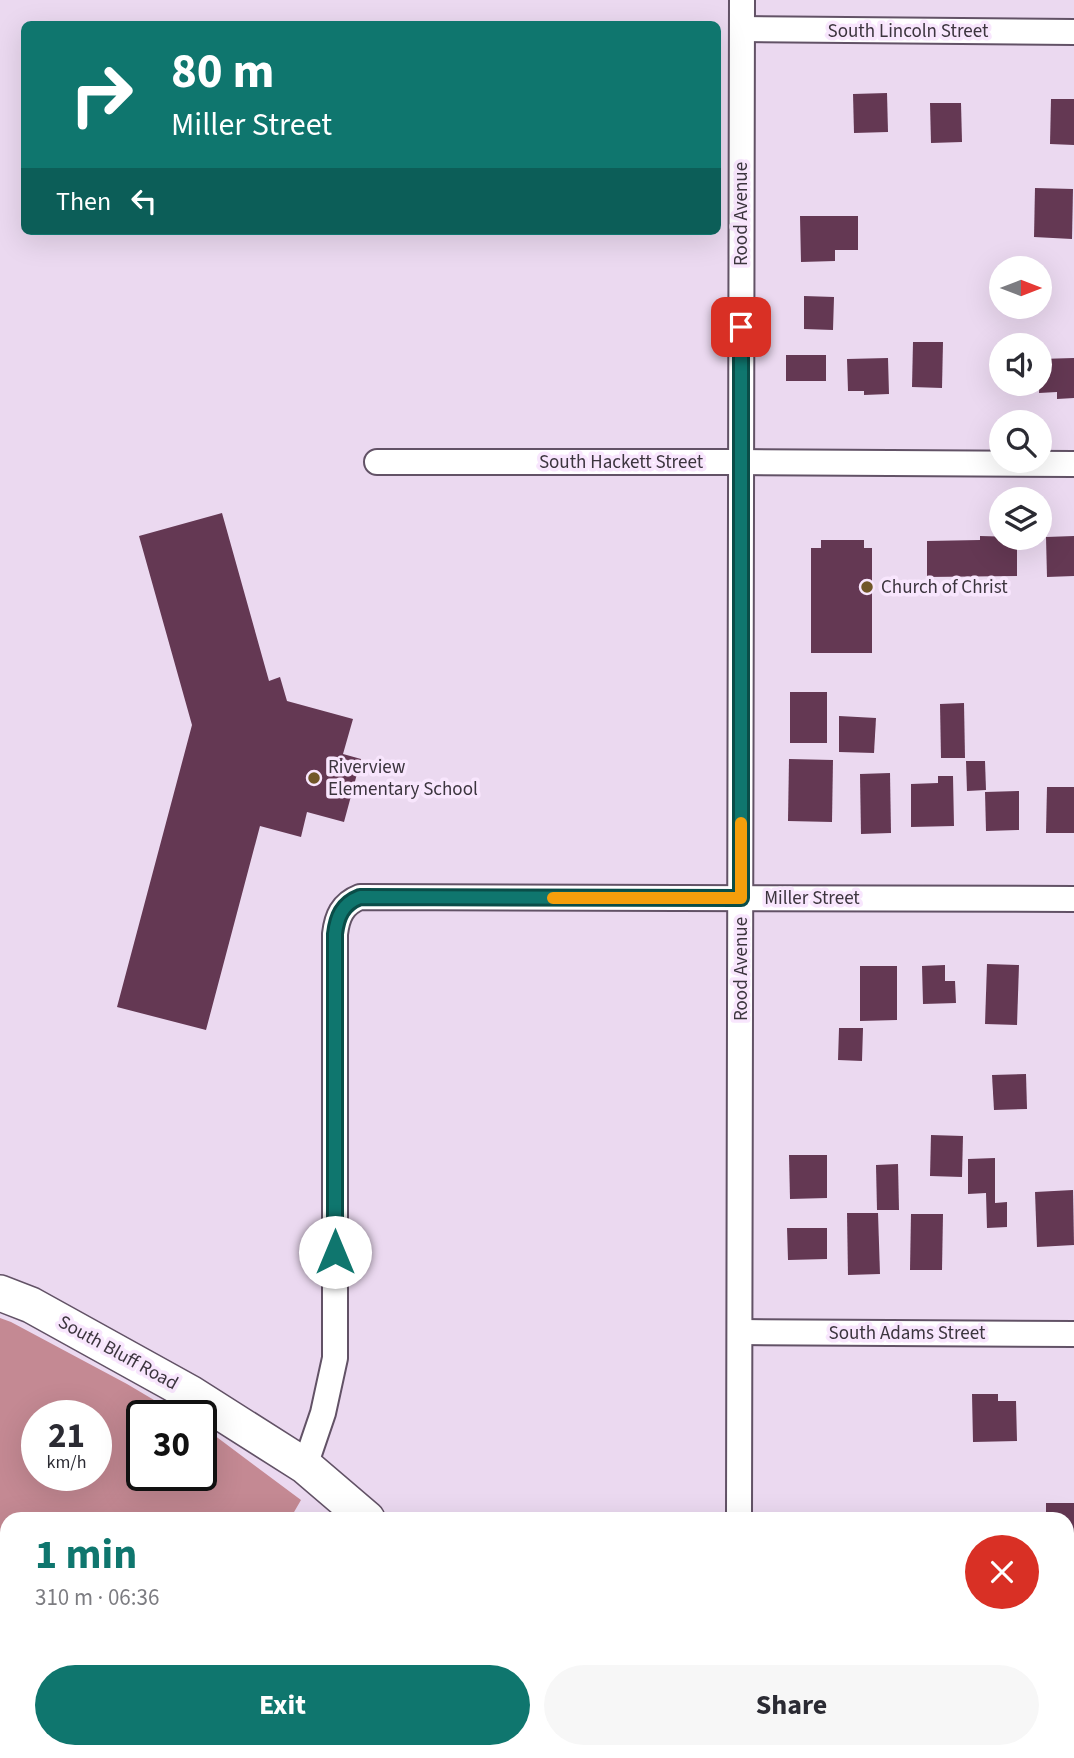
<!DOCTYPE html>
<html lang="en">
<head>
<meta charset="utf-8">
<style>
  body { margin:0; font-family:"Source Sans 3",sans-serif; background:#f7f7f7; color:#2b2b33; height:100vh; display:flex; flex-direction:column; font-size:26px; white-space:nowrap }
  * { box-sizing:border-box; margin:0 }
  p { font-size:23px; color:#7c7c81 }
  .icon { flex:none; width:38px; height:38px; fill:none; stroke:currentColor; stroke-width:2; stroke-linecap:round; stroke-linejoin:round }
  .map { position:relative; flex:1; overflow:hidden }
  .drawer { position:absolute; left:0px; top:1512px; width:1074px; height:247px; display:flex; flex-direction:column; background:#fff; border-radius:21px 21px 0 0; box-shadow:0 7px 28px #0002 }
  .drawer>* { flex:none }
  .guide { position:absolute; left:21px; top:21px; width:700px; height:214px; border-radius:10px; box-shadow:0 7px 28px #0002; background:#0f766e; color:#fff; overflow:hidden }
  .needle { width:46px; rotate:90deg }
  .tools { position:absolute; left:989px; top:256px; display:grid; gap:14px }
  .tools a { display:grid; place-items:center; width:63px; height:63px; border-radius:50%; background:#fff; box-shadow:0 7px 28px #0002; font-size:35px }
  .speed { position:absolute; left:21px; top:1400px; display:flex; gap:14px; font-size:35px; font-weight:700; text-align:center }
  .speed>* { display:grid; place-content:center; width:91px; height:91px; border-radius:50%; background:#fff; box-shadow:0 7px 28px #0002; line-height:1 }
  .speed small { font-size:18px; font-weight:400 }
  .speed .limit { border:4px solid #111; border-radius:10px; background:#fff; color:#111 }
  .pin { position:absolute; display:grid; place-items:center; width:60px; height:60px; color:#fff; margin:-30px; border-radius:14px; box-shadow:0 4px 10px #0006 }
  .me { position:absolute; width:77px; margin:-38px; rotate:0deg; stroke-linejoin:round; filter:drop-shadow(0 0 5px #0008) }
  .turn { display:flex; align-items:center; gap:24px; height:147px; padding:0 35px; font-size:32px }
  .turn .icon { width:91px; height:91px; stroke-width:2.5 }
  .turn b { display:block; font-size:49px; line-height:60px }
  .then { display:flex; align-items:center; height:66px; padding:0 35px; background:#0003; gap:14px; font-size:26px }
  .round { display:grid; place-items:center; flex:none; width:74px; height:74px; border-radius:37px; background:#f7f7f7 }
  .summary { display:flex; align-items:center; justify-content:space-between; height:119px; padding:0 35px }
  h1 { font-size:42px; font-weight:700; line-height:52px; color:#0f766e }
  .button { display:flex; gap:14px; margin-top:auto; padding:14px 35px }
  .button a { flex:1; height:80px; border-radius:42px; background:#0f766e; color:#fff; font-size:28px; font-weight:700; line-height:80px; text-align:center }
  .button a+a { background:#f7f7f7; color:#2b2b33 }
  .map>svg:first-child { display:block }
  .forest { fill:#c48993; fill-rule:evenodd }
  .building { fill:#643853 }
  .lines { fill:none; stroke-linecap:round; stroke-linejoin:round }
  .street-casing { stroke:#625266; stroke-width:28 }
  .secondary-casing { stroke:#625266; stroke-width:38 }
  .street { stroke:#fff; stroke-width:24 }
  .secondary { stroke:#fff; stroke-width:35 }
  .route-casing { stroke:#0a4d48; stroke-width:18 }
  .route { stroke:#0f766e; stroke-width:12 }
  .slow { stroke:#f59e0b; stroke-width:12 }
  .poi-dot { fill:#715729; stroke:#f8e6fd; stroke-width:2.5 }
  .labels { text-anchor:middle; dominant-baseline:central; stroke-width:7; stroke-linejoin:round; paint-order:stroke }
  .street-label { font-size:19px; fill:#3c353e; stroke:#f8e6fd }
  .poi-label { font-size:19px; fill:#3c353e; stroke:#f8e6fd; text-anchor:start }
</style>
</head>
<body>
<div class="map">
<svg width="1074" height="1758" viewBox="0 0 1074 1758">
  <rect width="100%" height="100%" fill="#ebd9f0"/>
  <!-- forest -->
  <path class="forest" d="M0,1318L11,1322L127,1384L181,1416H142V1475H201V1428L214,1435L301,1500L290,1519H7V1752H217L218,1758H0ZM37,1416H96V1475H37Z"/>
  <!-- building -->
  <g class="building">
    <polygon points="887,93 888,132 854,133 853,94"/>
    <polygon points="1051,99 1074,99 1074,145 1050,144"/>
    <polygon points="930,103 961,103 962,142 931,143"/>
    <polygon points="1035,188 1073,189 1072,239 1034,237"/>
    <polygon points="800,216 858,216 858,250 835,250 835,261 801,262"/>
    <polygon points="804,296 834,297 833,330 804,329"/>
    <polygon points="913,342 943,342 942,388 912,387"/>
    <rect x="786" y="355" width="40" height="26"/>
    <polygon points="888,358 889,394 864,395 864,391 848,391 847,359"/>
    <polygon points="1074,358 1074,398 1057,399 1057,392 1039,393 1040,359"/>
    <polygon points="222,513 269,681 280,677 287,701 353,719 343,754 361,759 344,822 307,812 301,837 260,826 206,1030 117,1007 192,725 139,536"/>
    <polygon points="980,536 1017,537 1017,576 927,577 927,541 980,540"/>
    <polygon points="1074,536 1074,576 1047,577 1046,537"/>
    <polygon points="821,540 864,540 864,548 872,548 872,653 811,653 811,548 821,548"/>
    <rect x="790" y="692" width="37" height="51"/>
    <polygon points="964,703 965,758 941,758 940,704"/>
    <polygon points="839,716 876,718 874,753 839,752"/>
    <polygon points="789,759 833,760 832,822 788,821"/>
    <polygon points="966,761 985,761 986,790 967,791"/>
    <polygon points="890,773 891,833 861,834 860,774"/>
    <polygon points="938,776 953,776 954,826 911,827 911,784 938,783"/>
    <polygon points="1047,787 1074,787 1074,833 1046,833"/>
    <polygon points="1019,791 1019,830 986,831 985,792"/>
    <polygon points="987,964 1019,965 1017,1025 985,1024"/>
    <polygon points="945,965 945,981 955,981 956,1003 923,1004 922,966"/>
    <polygon points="860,966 897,966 897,1020 860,1021"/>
    <polygon points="839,1028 863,1028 862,1061 838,1060"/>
    <polygon points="1026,1074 1027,1109 994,1110 992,1075"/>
    <polygon points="931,1135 963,1136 962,1177 930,1176"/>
    <polygon points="789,1155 827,1155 827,1198 790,1199"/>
    <polygon points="995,1158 995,1203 1007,1202 1007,1227 987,1228 986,1193 968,1194 968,1159"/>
    <polygon points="898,1164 899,1210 877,1210 876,1165"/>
    <polygon points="1073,1190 1074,1245 1037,1247 1035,1192"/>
    <polygon points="847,1213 878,1213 880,1274 848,1275"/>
    <polygon points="911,1214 943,1214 942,1270 910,1270"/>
    <polygon points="787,1228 827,1228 827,1259 788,1260"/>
    <polygon points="972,1394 998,1394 998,1401 1016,1401 1017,1441 973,1442"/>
    <polygon points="1046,1503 1074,1503 1074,1539 1068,1539 1068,1519 1046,1519"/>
    <polygon points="461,1752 473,1752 481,1758 456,1758"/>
  </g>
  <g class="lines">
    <defs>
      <g id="street">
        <polyline points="742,29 1074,32"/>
        <polyline points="377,462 740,462 1074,464"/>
        <polyline points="740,1332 1074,1334"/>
        <path d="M305,1466L323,1413L335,1358V934C337,917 342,904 360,897L1074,899"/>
        <polyline points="739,1519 742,0"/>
        <polyline points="825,1752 1074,1754"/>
        <polyline points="733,1758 737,1752"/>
      </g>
      <g id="secondary">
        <polyline points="0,1293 31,1305 190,1393 305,1466 367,1519"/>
        <polyline points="635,1752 642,1758"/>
      </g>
    </defs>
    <!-- street casing -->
    <use href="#street" class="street-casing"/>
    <!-- secondary casing -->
    <use href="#secondary" class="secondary-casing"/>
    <!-- street -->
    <use href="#street" class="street"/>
    <!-- secondary -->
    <use href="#secondary" class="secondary"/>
  </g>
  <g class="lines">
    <defs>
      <path id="route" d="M335,1252V934C337,917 342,904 360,897L741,898V327"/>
    </defs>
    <!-- route casing -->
    <use href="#route" class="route-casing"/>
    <!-- route -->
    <use href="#route" class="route"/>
    <!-- slow -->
    <polyline class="slow" points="553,898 741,898 741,823"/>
  </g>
  <!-- markers -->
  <g class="poi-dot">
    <circle cx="867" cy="587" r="7"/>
    <circle cx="314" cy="778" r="7"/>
  </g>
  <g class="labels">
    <!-- street labels -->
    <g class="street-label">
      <text x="908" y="31">South Lincoln Street</text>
      <text transform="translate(741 214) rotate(-90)">Rood Avenue</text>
      <text x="621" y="462">South Hackett Street</text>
      <text x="812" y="898">Miller Street</text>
      <text transform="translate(741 969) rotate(-90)">Rood Avenue</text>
      <text x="907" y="1333">South Adams Street</text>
      <text transform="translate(118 1353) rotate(29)">South Bluff Road</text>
    </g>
    <!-- poi labels -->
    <g class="poi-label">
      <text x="881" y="587">Church of Christ</text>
      <text x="328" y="767">Riverview<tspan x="328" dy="22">Elementary School</tspan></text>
    </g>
  </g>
</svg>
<div class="tools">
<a><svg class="needle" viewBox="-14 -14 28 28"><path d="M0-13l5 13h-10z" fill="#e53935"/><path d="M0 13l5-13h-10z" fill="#7c7c81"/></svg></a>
<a><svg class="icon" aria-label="sound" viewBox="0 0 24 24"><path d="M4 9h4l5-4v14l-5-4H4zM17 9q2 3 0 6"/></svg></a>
<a><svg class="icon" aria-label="search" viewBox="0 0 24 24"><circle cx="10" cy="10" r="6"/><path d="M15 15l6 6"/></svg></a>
<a><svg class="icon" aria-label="layers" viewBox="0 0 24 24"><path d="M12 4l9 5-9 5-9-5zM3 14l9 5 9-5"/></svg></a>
</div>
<div class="speed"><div>21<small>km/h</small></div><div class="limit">30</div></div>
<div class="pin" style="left:741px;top:327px;background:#d93025"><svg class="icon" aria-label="arrive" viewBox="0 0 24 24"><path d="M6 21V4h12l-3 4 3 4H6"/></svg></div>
<svg class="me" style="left:335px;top:1252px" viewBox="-20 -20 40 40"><circle r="19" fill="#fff"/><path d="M0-13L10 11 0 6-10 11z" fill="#0f766e"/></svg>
<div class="guide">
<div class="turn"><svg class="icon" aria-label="right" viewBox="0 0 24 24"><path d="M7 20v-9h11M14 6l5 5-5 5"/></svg><div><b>80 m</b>Miller Street</div></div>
<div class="then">Then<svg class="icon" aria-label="left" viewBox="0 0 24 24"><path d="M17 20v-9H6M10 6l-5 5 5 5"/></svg></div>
</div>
<section class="drawer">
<div class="summary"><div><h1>1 min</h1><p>310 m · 06:36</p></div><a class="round" style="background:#d93025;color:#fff"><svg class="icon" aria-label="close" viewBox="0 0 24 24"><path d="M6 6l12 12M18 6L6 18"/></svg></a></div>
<div class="button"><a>Exit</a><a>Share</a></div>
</section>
</div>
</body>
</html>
